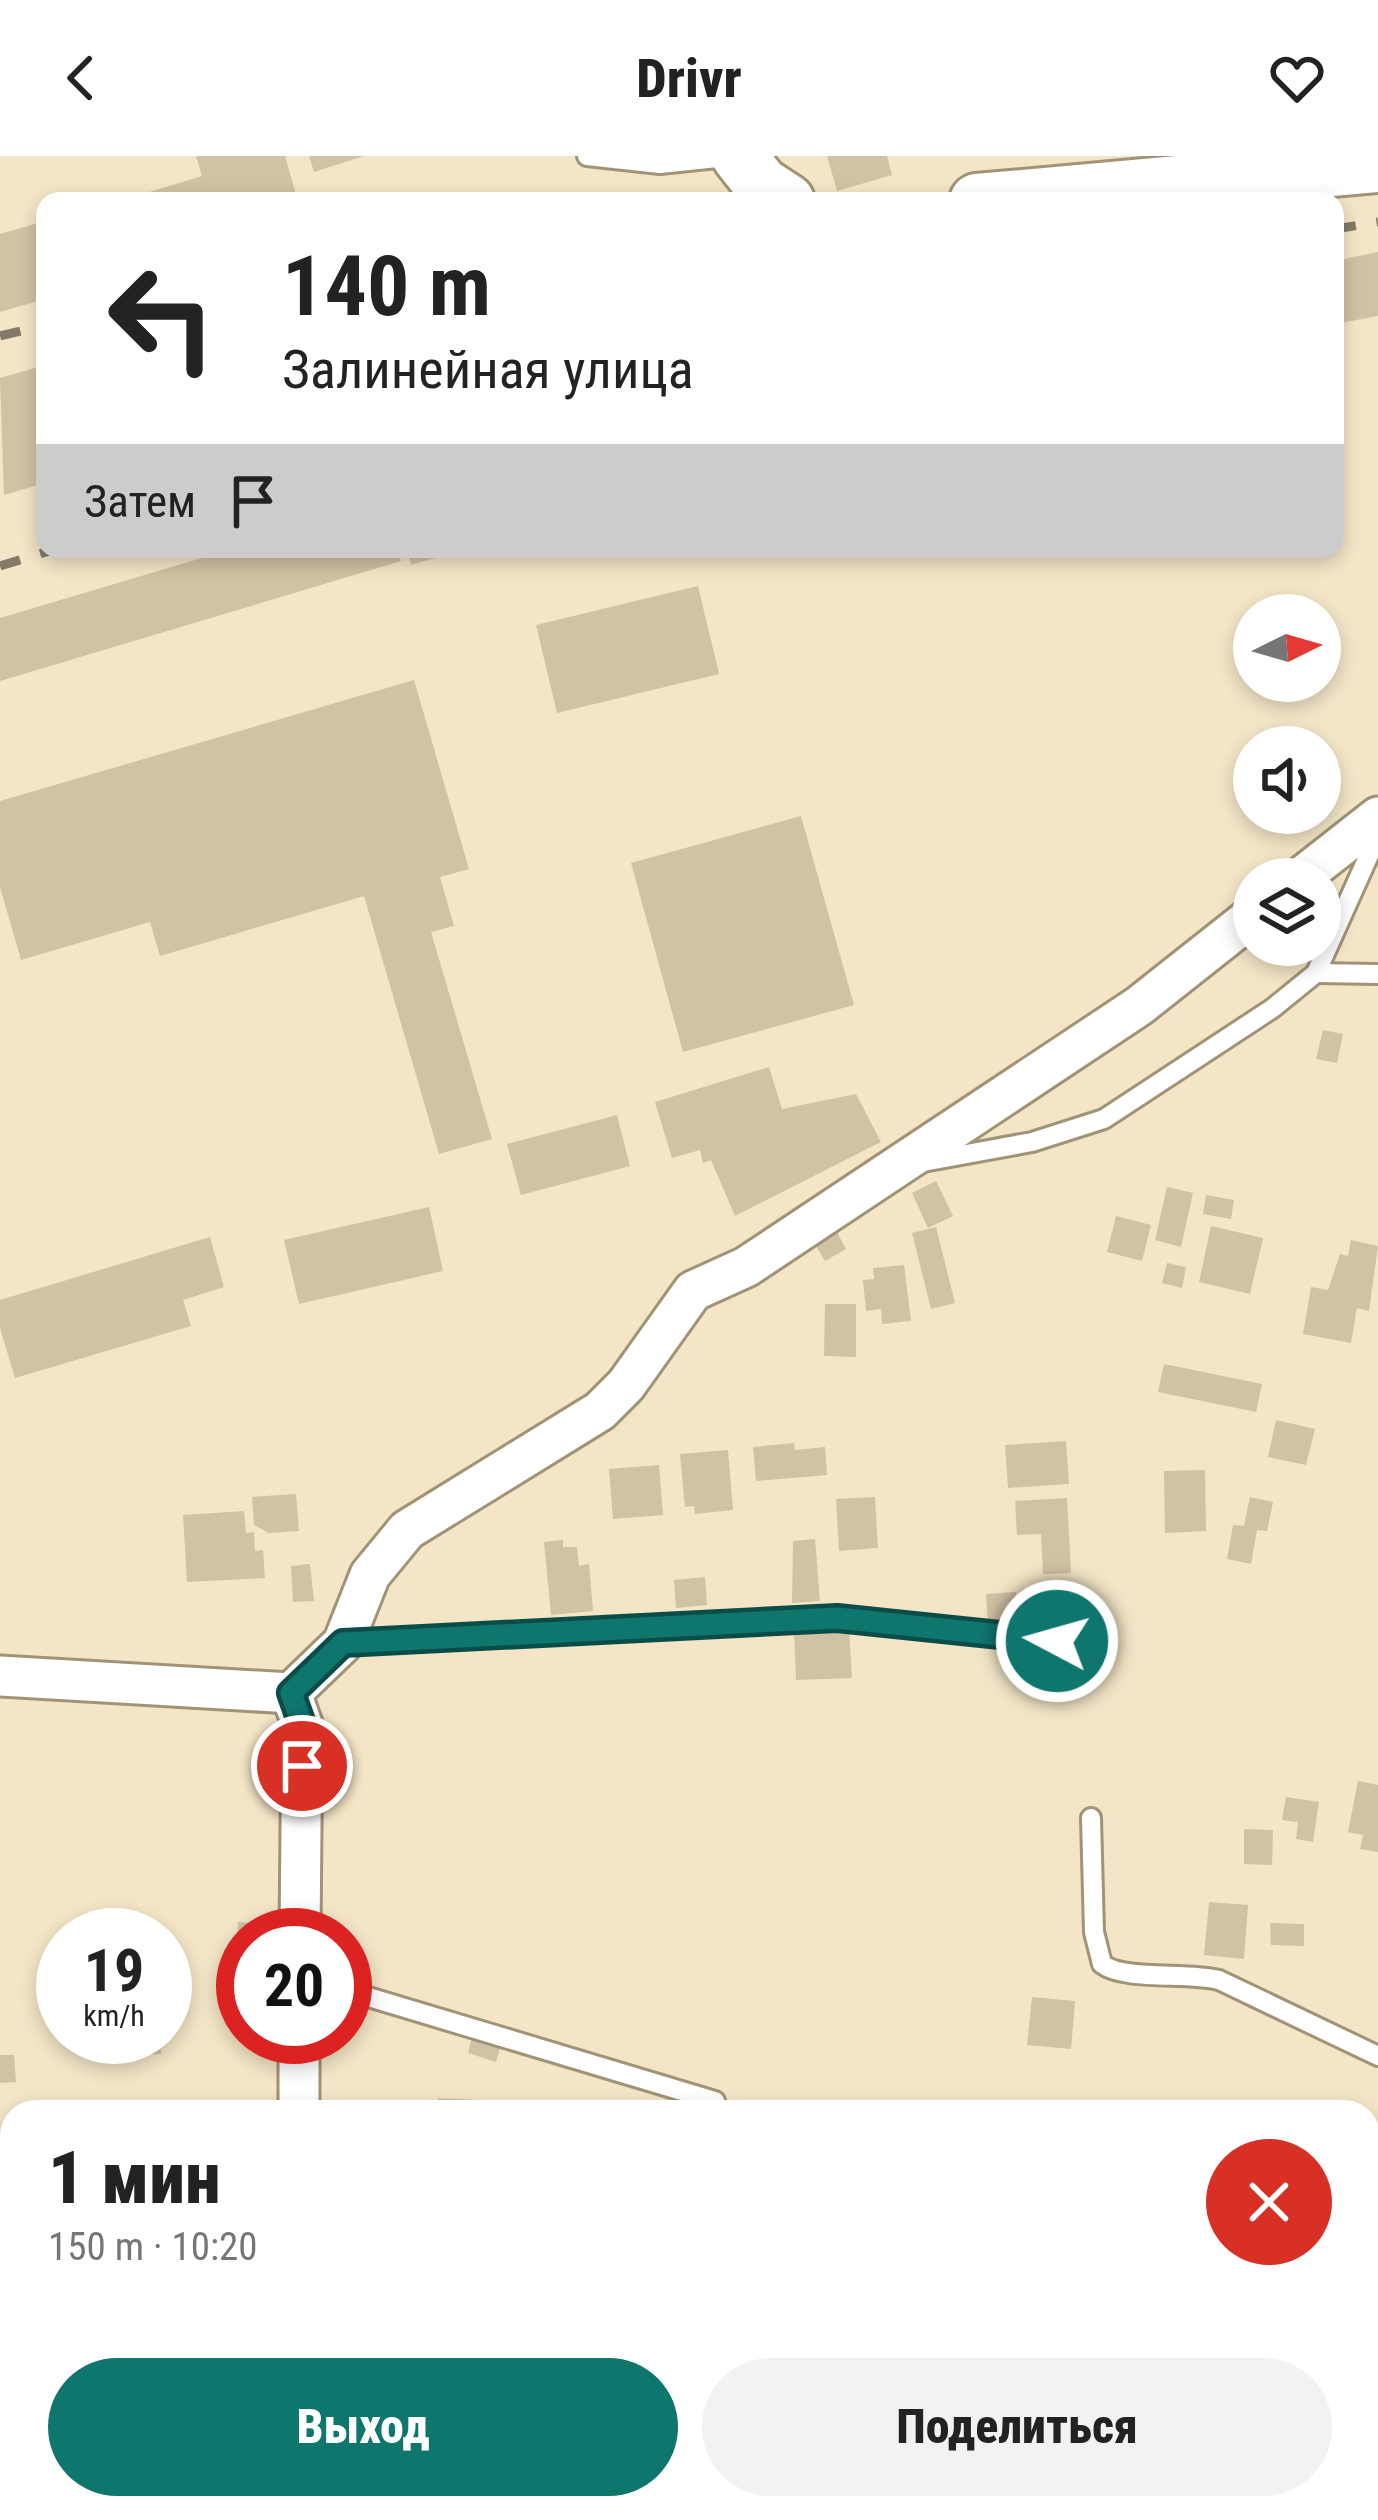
<!DOCTYPE html>
<html lang="ru">
<head>
<meta charset="utf-8">
<style>
  body { margin:0; font-family:"Roboto Condensed",sans-serif; background:#f2f2f2; color:#222; height:100vh; display:flex; flex-direction:column; font-size:45px; white-space:nowrap }
  * { box-sizing:border-box; margin:0 }
  p { font-size:39px; color:#767676 }
  .icon { flex:none; width:66px; height:66px; fill:none; stroke:currentColor; stroke-width:2; stroke-linecap:round; stroke-linejoin:round }
  .map { position:relative; flex:1; overflow:hidden }
  .side { position:absolute; left:0px; top:1944px; width:1380px; height:420px; display:flex; flex-direction:column; background:#fff; border-radius:36px 36px 0 0; box-shadow:0 6px 18px #0003 }
  .side>* { flex:none }
  .banner { position:absolute; left:36px; top:36px; width:1308px; height:366px; border-radius:24px; box-shadow:0 6px 18px #0003; background:#fff; color:#222; overflow:hidden }
  .needle { width:78px; rotate:85deg }
  .buttons { position:absolute; left:1233px; top:438px; display:grid; gap:24px }
  .buttons a { display:grid; place-items:center; width:108px; height:108px; border-radius:50%; background:#fff; box-shadow:0 6px 18px #0003; font-size:60px }
  .speed { position:absolute; left:36px; top:1752px; display:flex; gap:24px; font-size:60px; font-weight:700; text-align:center }
  .speed>* { display:grid; place-content:center; width:156px; height:156px; border-radius:50%; background:#fff; box-shadow:0 6px 18px #0003; line-height:1 }
  .speed small { font-size:30px; font-weight:400 }
  .speed .limit { border:18px solid #d22; background:#fff; color:#111 }
  .pin { position:absolute; display:grid; place-items:center; width:102px; height:102px; color:#fff; margin:-51px; border:6px solid #fff; border-radius:50%; box-shadow:0 3px 12px #0007 }
  .me { position:absolute; width:132px; margin:-66px; rotate:276deg; stroke-linejoin:round; filter:drop-shadow(0 0 9px #0008) }
  .turn { display:flex; align-items:center; gap:42px; height:252px; padding:0 48px; font-size:54px }
  .turn .icon { width:156px; height:156px; stroke-width:2.5 }
  .turn b { display:block; font-size:84px; line-height:102px }
  .then { display:flex; align-items:center; height:114px; padding:0 48px; background:#0003; gap:24px; font-size:45px }
  .round { display:grid; place-items:center; flex:none; width:126px; height:126px; border-radius:63px; background:#f2f2f2 }
  .head { display:flex; align-items:center; justify-content:space-between; height:204px; padding:0 48px }
  h1 { font-size:72px; font-weight:800; line-height:90px }
  .cta { display:flex; gap:24px; margin-top:auto; padding:24px 48px }
  .cta a { flex:1; height:138px; border-radius:72px; background:#0f766e; color:#fff; font-size:48px; font-weight:800; line-height:138px; text-align:center }
  .cta a+a { background:#f2f2f2; color:#222 }
  header { display:flex; justify-content:space-between; align-items:center; height:156px; padding:0 48px; background:#fff; font-size:54px; font-weight:800 }
  .map>svg:first-child { display:block }
  .building { fill:#d0c2a4 }
  .lines { fill:none; stroke-linecap:round; stroke-linejoin:round }
  .lane-casing { stroke:#a09376; stroke-width:24 }
  .street-casing { stroke:#a09376; stroke-width:45 }
  .secondary-casing { stroke:#a09376; stroke-width:60 }
  .lane { stroke:#fff; stroke-width:18 }
  .street { stroke:#fff; stroke-width:39 }
  .secondary { stroke:#fff; stroke-width:54 }
  .rail { stroke:#837a67; stroke-width:9; stroke-dasharray:21 21; stroke-linecap:butt }
  .route-casing { stroke:#0a4d48; stroke-width:30 }
  .route { stroke:#0f766e; stroke-width:21 }
</style>
</head>
<body>
<header><svg class="icon" aria-label="back" viewBox="0 0 24 24"><path d="M15 5l-7 7 7 7"/></svg>Drivr<svg class="icon" aria-label="heart" viewBox="0 0 24 24"><path d="M12 20l-8-8c-3-5 5-10 8-4 3-6 11-1 8 4z"/></svg></header>
<div class="map">
<svg width="1378" height="2364" viewBox="0 0 1378 2364">
  <rect width="100%" height="100%" fill="#f3e5c6"/>
  <!-- building -->
  <g class="building">
    <polygon points="196,0 285,0 298,45 120,45 202,20"/>
    <polygon points="309,0 364,0 314,16"/>
    <polygon points="827,0 887,0 892,19 837,35"/>
    <polygon points="45,65 45,143 0,156 0,78"/>
    <polygon points="1378,96 1378,160 1335,168 1335,105"/>
    <polygon points="45,209 45,327 4,339 0,222"/>
    <polygon points="232,393 397,393 401,405 0,525 0,462"/>
    <polygon points="407,393 463,393 463,394 411,409"/>
    <polygon points="698,430 719,518 557,557 536,469"/>
    <polygon points="414,524 469,713 440,721 454,770 431,776 492,983 439,998 364,740 160,800 150,766 21,804 0,731 0,645"/>
    <polygon points="801,660 854,849 683,896 631,707"/>
    <polygon points="1323,874 1343,878 1337,907 1316,903"/>
    <polygon points="769,911 782,953 856,938 881,986 735,1060 711,1004 703,1007 700,994 672,1002 655,946"/>
    <polygon points="617,959 630,1010 521,1039 507,988"/>
    <polygon points="936,1025 953,1060 928,1072 912,1037"/>
    <polygon points="1167,1031 1193,1037 1181,1091 1155,1084"/>
    <polygon points="1206,1039 1234,1044 1231,1063 1203,1058"/>
    <polygon points="429,1051 443,1115 299,1148 284,1084"/>
    <polygon points="1116,1060 1151,1069 1142,1105 1107,1096"/>
    <polygon points="1211,1070 1263,1082 1250,1138 1199,1126"/>
    <polygon points="936,1071 955,1147 931,1153 912,1077"/>
    <polygon points="835,1073 846,1093 825,1105 813,1085"/>
    <polygon points="210,1081 224,1131 183,1144 191,1170 15,1222 0,1172 0,1144"/>
    <polygon points="1351,1084 1378,1090 1369,1155 1357,1152 1351,1187 1303,1178 1311,1131 1328,1134 1340,1098 1348,1100"/>
    <polygon points="1167,1107 1186,1111 1182,1132 1162,1127"/>
    <polygon points="904,1109 911,1165 882,1168 881,1153 866,1155 863,1124 874,1123 873,1112"/>
    <polygon points="825,1148 856,1148 856,1201 824,1200"/>
    <polygon points="1164,1208 1262,1228 1256,1256 1158,1236"/>
    <polygon points="1276,1264 1315,1273 1306,1309 1268,1301"/>
    <polygon points="1066,1285 1069,1328 1008,1332 1005,1289"/>
    <polygon points="794,1287 795,1294 825,1291 827,1319 756,1325 753,1291"/>
    <polygon points="728,1294 733,1354 695,1358 694,1350 685,1351 680,1298"/>
    <polygon points="659,1309 663,1359 613,1363 609,1313"/>
    <polygon points="1205,1314 1206,1375 1165,1377 1164,1315"/>
    <polygon points="296,1338 299,1375 269,1377 254,1369 252,1341"/>
    <polygon points="875,1341 878,1392 839,1395 836,1343"/>
    <polygon points="1250,1341 1273,1346 1267,1375 1257,1374 1251,1408 1227,1403 1233,1369 1244,1370"/>
    <polygon points="1067,1342 1071,1417 1043,1418 1041,1378 1017,1379 1015,1345"/>
    <polygon points="244,1355 246,1377 254,1376 255,1395 263,1394 265,1422 187,1426 183,1359"/>
    <polygon points="815,1383 820,1445 792,1447 793,1385"/>
    <polygon points="563,1384 563,1391 577,1391 579,1410 589,1408 593,1455 551,1459 544,1386"/>
    <polygon points="310,1408 314,1445 293,1446 291,1410"/>
    <polygon points="705,1421 707,1449 676,1452 674,1424"/>
    <polygon points="1048,1432 1067,1432 1068,1463 1049,1464"/>
    <polygon points="1016,1436 1018,1469 988,1471 986,1438"/>
    <polygon points="849,1474 852,1522 796,1524 794,1476"/>
    <polygon points="1358,1625 1378,1629 1378,1696 1360,1693 1363,1679 1348,1676"/>
    <polygon points="1286,1641 1319,1646 1313,1686 1296,1683 1298,1666 1282,1664"/>
    <polygon points="1244,1673 1273,1674 1272,1709 1244,1708"/>
    <polygon points="1209,1746 1248,1749 1244,1803 1204,1799"/>
    <polygon points="238,1766 272,1768 271,1779 243,1779 243,1802 237,1802"/>
    <polygon points="1270,1767 1304,1768 1304,1790 1271,1789"/>
    <polygon points="1032,1841 1075,1845 1071,1893 1027,1889"/>
    <polygon points="127,1881 161,1881 161,1898 127,1899"/>
    <polygon points="472,1881 501,1889 496,1906 468,1897"/>
    <polygon points="0,1899 14,1899 16,1926 0,1927"/>
    <polygon points="438,1942 475,1944 474,1956 438,1956"/>
    <polygon points="12,1965 12,2022 0,2018"/>
    <polygon points="1368,2012 1378,2015 1378,2062 1368,2060 1373,2029 1368,2027"/>
    <polygon points="12,2268 12,2352 132,2352 120,2364 0,2364 0,2280"/>
  </g>
  <g class="lines">
    <defs>
      <g id="lane">
        <polyline points="587,0 660,8 736,0"/>
        <polyline points="1316,817 1378,818"/>
        <polyline points="923,1006 1032,986 1104,963 1273,852 1316,817 1378,679"/>
        <polyline points="343,1487 837,1462 1057,1485"/>
        <path d="M1091,1662L1094,1776L1102,1808C1124,1825 1187,1816 1219,1824L1378,1900"/>
        <polyline points="345,1834 715,1945"/>
      </g>
      <g id="street">
        <polyline points="1299,723 1378,661"/>
        <polyline points="0,1520 291,1537 343,1487 370,1419 407,1374 600,1255 626,1229 693,1135 746,1111 1139,850 1254,759"/>
        <polyline points="291,1537 302,1568 300,1779"/>
        <polyline points="299,1956 299,1881"/>
        <polyline points="583,2352 602,2364"/>
      </g>
      <g id="secondary">
        <polyline points="739,0 761,28 787,45"/>
        <polyline points="977,45 1378,9"/>
      </g>
    </defs>
    <!-- lane casing -->
    <use href="#lane" class="lane-casing"/>
    <!-- street casing -->
    <use href="#street" class="street-casing"/>
    <!-- secondary casing -->
    <use href="#secondary" class="secondary-casing"/>
    <!-- lane -->
    <use href="#lane" class="lane"/>
    <!-- street -->
    <use href="#street" class="street"/>
    <!-- secondary -->
    <use href="#secondary" class="secondary"/>
    <!-- rail -->
    <g class="rail">
      <polyline points="1335,73 1378,66"/>
      <polyline points="0,180 45,169"/>
      <polyline points="0,410 56,393"/>
    </g>
  </g>
  <g class="lines">
    <defs>
      <polyline id="route" points="302,1610 302,1568 291,1537 343,1487 837,1462 1057,1485"/>
    </defs>
    <!-- route casing -->
    <use href="#route" class="route-casing"/>
    <!-- route -->
    <use href="#route" class="route"/>
  </g>
</svg>
<div class="buttons">
<a><svg class="needle" viewBox="-14 -14 28 28"><path d="M0-13l5 13h-10z" fill="#e53935"/><path d="M0 13l5-13h-10z" fill="#767676"/></svg></a>
<a><svg class="icon" aria-label="sound" viewBox="0 0 24 24"><path d="M4 9h4l5-4v14l-5-4H4zM17 9q2 3 0 6"/></svg></a>
<a><svg class="icon" aria-label="layers" viewBox="0 0 24 24"><path d="M12 4l9 5-9 5-9-5zM3 14l9 5 9-5"/></svg></a>
</div>
<div class="speed"><div>19<small>km/h</small></div><div class="limit">20</div></div>
<div class="pin" style="left:302px;top:1610px;background:#d93025"><svg class="icon" aria-label="arrive" viewBox="0 0 24 24"><path d="M6 21V4h12l-3 4 3 4H6"/></svg></div>
<svg class="me" style="left:1057px;top:1485px" viewBox="-20 -20 40 40"><circle r="17" fill="#0f766e" stroke="#fff" stroke-width="3"/><path d="M0-11L8 9 0 5-8 9z" fill="#fff"/></svg>
<div class="banner">
<div class="turn"><svg class="icon" aria-label="left" viewBox="0 0 24 24"><path d="M17 20v-9H6M10 6l-5 5 5 5"/></svg><div><b>140 m</b>Залинейная улица</div></div>
<div class="then">Затем<svg class="icon" aria-label="arrive" viewBox="0 0 24 24"><path d="M6 21V4h12l-3 4 3 4H6"/></svg></div>
</div>
<section class="side">
<div class="head"><div><h1>1 мин</h1><p>150 m · 10:20</p></div><a class="round" style="background:#d93025;color:#fff"><svg class="icon" aria-label="close" viewBox="0 0 24 24"><path d="M6 6l12 12M18 6L6 18"/></svg></a></div>
<div class="cta"><a>Выход</a><a>Поделиться</a></div>
</section>
</div>
</body>
</html>
